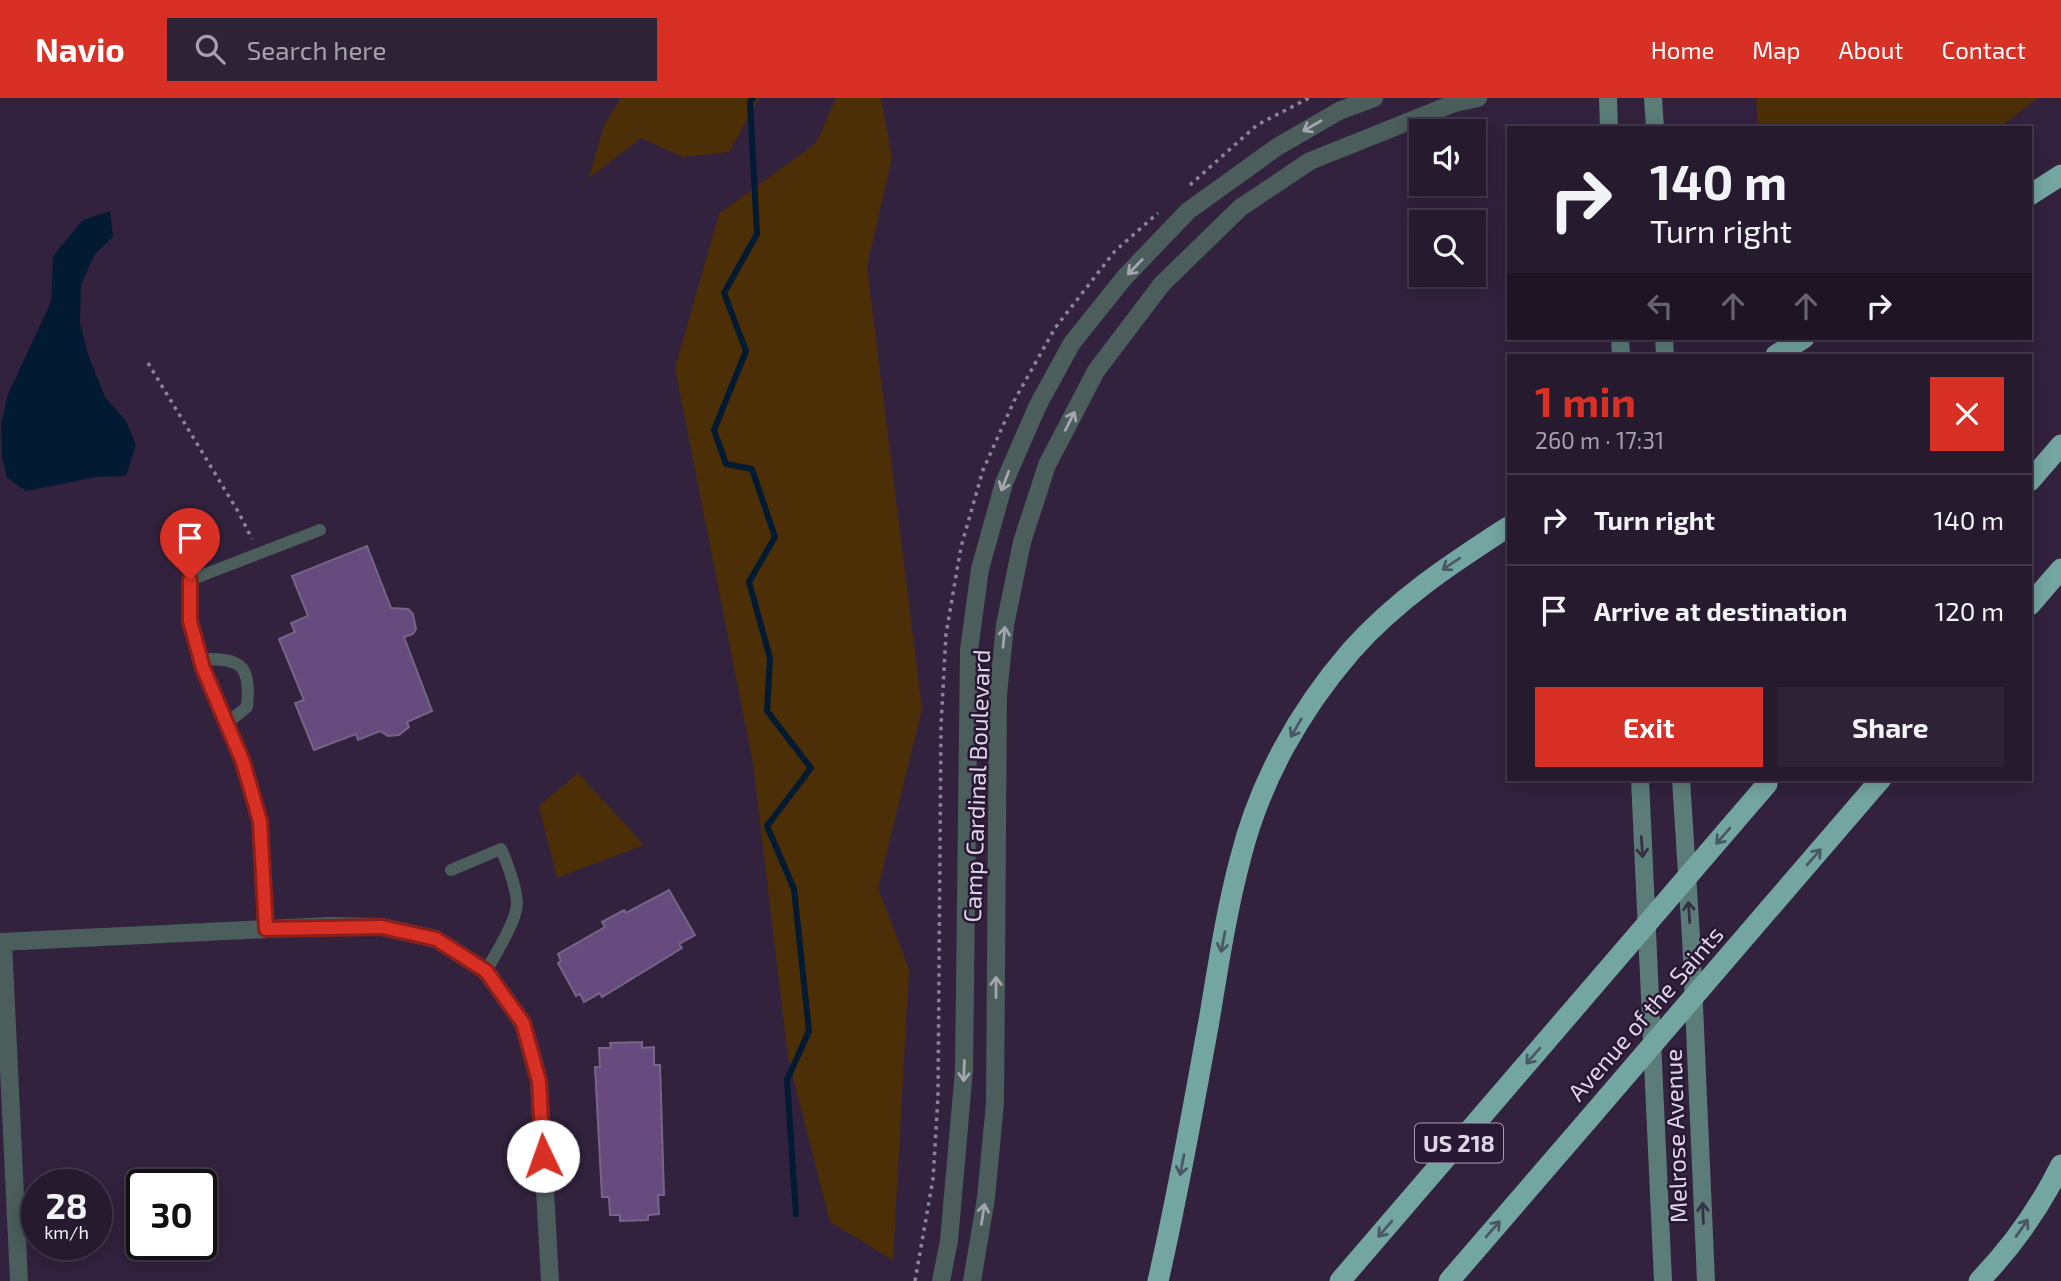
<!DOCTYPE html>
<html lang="en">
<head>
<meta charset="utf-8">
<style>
  body { margin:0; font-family:"Exo 2",sans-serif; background:#2e2336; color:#f1f3f6; height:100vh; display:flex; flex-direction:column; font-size:26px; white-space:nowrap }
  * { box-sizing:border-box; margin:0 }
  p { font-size:23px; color:#a4a1aa }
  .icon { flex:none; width:38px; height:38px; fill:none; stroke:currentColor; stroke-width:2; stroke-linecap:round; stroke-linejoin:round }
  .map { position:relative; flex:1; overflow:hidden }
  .drawer { position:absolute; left:1507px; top:256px; width:525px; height:427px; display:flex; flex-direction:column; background:#261a2e; border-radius:0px; box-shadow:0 4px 18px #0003,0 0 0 2px #42384a }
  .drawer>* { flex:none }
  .hud { position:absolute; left:1507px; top:28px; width:525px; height:214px; border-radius:0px; box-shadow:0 4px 18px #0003,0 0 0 2px #42384a; background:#261a2e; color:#f1f3f6; overflow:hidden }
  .controls { position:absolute; left:1409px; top:21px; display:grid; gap:14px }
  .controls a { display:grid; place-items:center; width:77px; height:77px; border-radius:0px; background:#261a2e; box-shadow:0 4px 18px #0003,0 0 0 2px #42384a; font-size:35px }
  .speed { position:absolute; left:21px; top:1071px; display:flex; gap:14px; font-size:35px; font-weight:700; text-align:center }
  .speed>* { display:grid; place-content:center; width:91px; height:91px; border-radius:50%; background:#261a2e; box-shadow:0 4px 18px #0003,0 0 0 2px #42384a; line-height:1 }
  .speed small { font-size:18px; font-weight:400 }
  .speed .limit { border:4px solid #111; border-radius:10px; background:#fff; color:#111 }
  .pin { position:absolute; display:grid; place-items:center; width:60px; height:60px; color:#fff; margin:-72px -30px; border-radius:50% 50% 50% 0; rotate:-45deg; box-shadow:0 0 7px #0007 }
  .pin .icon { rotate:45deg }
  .me { position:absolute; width:77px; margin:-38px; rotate:357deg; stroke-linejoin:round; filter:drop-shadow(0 0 5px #0008) }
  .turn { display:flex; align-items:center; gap:24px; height:147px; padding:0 28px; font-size:32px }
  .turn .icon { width:91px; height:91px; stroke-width:2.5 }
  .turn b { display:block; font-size:49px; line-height:60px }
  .lanes { display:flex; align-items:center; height:66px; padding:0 28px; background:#0003; justify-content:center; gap:35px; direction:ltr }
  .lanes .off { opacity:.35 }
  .round { display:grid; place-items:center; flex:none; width:74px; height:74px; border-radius:0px; background:#2e2336 }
  .head { display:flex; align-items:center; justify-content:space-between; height:119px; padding:0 28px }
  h1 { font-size:42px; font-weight:700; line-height:52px; color:#d93025 }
  .primary-button { display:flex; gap:14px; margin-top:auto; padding:14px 28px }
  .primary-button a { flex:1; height:80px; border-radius:0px; background:#d93025; color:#fff; font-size:28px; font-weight:700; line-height:80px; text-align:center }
  .primary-button a+a { background:#2e2336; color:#f1f3f6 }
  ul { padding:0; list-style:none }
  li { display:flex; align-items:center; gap:21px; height:91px; padding:0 28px; border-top:2px solid #42384a }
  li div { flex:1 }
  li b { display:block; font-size:26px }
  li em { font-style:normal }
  header { display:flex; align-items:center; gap:42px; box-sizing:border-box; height:98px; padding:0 35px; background:#d93025; color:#fff }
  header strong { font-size:33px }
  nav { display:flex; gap:38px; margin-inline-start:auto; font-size:24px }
  .search { width:490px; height:63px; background:#2e2336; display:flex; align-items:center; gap:18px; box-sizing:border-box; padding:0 24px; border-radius:0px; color:#a4a1aa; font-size:26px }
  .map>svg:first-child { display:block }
  .green { fill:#4c2f07 }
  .water { fill:#031b32 }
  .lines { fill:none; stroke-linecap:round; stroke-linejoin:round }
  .stream { stroke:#031b32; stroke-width:6 }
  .building { fill:#674a7e; stroke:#766586; stroke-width:2 }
  .path { stroke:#8e8298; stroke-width:3.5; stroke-dasharray:3.5 5; stroke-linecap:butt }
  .service { stroke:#4b5e5c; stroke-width:12 }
  .minor { stroke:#4b5e5c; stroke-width:18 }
  .tertiary { stroke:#4b5e5c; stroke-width:18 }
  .secondary { stroke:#5c7c78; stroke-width:18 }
  .motorway { stroke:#74a6a1; stroke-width:21 }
  .motorway-bridge { stroke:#74a6a1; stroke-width:21 }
  .oneway { stroke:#a3a5af }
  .oneway2 { stroke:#4a5865 }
  .oneway3 { stroke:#353145 }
  .route-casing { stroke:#8d1f18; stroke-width:18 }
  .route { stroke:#d93025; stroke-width:12 }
  .labels { text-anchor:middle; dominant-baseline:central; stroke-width:5; stroke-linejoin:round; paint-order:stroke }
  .shield { fill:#281834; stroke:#a79cb1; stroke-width:2 }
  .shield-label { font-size:23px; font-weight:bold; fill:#ded5e7 }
  .street-label { font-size:24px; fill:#ded5e7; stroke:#281834 }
</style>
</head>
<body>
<header>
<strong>Navio</strong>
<div class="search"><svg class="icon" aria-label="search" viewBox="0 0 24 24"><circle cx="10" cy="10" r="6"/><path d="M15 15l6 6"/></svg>Search here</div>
<nav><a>Home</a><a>Map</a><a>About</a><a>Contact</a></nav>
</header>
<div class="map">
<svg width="2061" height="1183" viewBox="0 0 2061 1183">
  <rect width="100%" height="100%" fill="#32223e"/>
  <!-- green -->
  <g class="green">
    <polygon points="621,0 759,0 729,54 683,59 641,40 589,80 604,27"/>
    <polygon points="836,0 881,0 892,60 867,168 922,611 878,790 909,871 893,1162 830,1124 788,959 753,665 675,270 719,116 816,45"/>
    <polygon points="1756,0 2038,0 1999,30 1758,30"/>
    <polygon points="578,675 644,747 557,780 539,708"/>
  </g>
  <!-- water -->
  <polygon class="water" points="110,113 113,139 95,156 81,186 80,225 89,259 105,299 126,323 136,347 126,378 96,379 26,393 7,380 2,359 1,326 8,296 51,204 53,158 83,122"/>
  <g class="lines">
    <!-- stream -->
    <polyline class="stream" points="753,0 750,4 757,136 724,195 746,253 714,332 726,366 752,371 775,439 749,484 770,560 767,613 811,670 767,728 794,791 809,933 787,982 796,1116"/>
  </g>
  <!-- building -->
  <g class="building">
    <polygon points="367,448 391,510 408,511 413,516 416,531 413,536 404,539 432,613 407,624 409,629 399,637 388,638 380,633 358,642 356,636 314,652 295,605 304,602 279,541 295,534 291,525 308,518 292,478"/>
    <polygon points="669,792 695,837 679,846 682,850 602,899 600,895 584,904 580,896 576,898 558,865 561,863 558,856 605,829 602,824 624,812 626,815"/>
    <polygon points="642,944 642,950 654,949 654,967 660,967 664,1097 658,1097 659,1116 648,1117 648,1122 620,1123 620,1117 610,1117 609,1099 602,1099 595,969 600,969 599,950 611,950 610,945"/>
  </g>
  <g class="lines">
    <!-- path -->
    <g class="path">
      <polyline points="1190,87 1257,27 1309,0"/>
      <polyline points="148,265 239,415 252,441"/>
      <polyline points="915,1183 933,1081 938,999 941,627 946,536 961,449 983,372 1014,303 1055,230 1115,153 1158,115"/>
    </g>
    <!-- service -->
    <g class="service">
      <path d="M200,561C242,560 251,567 247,609L227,625"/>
      <path d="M451,772L501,751C507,764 517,792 517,806C516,824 495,857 486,873"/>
      <polyline points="266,831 260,723 244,664 203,570 190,523 190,482 320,432"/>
    </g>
    <!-- minor -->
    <g class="minor">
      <polyline points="0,844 329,828 382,829 436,841 486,873 523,925 539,983 550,1183"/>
      <polyline points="3,844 19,1183"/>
    </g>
    <!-- tertiary -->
    <g class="tertiary">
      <polyline points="941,1183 949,1143 964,972 969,552 980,471 1004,385 1038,307 1072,245 1124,180 1188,113 1277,49 1339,13 1374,0"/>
      <polyline points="972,1183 986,1100 995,1005 998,597 1005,527 1022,444 1047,367 1096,273 1162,186 1240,110 1310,63 1455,5 1478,0"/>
    </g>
    <!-- secondary -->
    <g class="secondary">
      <polyline points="1608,0 1609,30"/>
      <polyline points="1653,0 1655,30"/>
      <polyline points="1620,240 1621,257"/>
      <polyline points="1664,240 1665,257"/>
      <polyline points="1640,681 1663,1183"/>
      <polyline points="1681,681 1691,839 1706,1183"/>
    </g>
    <!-- motorway -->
    <g class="motorway">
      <polyline points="2030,97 2061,77"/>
      <polyline points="1776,257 1804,240"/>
      <polyline points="2030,383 2061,347"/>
      <polyline points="2030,507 2061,471"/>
      <polyline points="1769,811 1881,681"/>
      <path d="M1158,1183C1178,1097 1193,1010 1209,923C1218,869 1226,815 1240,762C1259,685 1299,613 1351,553C1396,502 1452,465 1508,429"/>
      <polyline points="1340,1183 1578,906"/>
      <polyline points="1449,1183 1587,1023"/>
      <path d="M1979,1183C2012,1149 2040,1109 2061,1067"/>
    </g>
    <!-- motorway-bridge -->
    <g class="motorway-bridge">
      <polyline points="1578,906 1767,686"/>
      <polyline points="1587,1023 1769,811"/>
    </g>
  </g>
  <!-- one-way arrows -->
  <defs><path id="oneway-shaft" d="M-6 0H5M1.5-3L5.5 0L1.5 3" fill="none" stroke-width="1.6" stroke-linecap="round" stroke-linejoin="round" transform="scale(1.75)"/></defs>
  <g class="oneway">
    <use href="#oneway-shaft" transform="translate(1312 28) rotate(150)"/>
    <use href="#oneway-shaft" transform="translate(1135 169) rotate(134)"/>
    <use href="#oneway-shaft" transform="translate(1070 323) rotate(-63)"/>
    <use href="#oneway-shaft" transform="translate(1005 383) rotate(111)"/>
    <use href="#oneway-shaft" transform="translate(1004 539) rotate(-84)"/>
    <use href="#oneway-shaft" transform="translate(996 889) rotate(-90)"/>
    <use href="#oneway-shaft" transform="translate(964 973) rotate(92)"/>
    <use href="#oneway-shaft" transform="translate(983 1116) rotate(-81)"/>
  </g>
  <g class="oneway2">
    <use href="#oneway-shaft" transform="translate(1451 466) rotate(146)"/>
    <use href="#oneway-shaft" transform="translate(1296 630) rotate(120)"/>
    <use href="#oneway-shaft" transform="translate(1723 738) rotate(131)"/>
    <use href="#oneway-shaft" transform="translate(1814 759) rotate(-49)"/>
    <use href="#oneway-shaft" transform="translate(1223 844) rotate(101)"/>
    <use href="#oneway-shaft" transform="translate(1533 958) rotate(131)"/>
    <use href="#oneway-shaft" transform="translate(1182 1067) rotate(101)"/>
    <use href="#oneway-shaft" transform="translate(2022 1130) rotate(-55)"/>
    <use href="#oneway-shaft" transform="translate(1385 1131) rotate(131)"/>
    <use href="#oneway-shaft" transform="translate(1493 1131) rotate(-49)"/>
  </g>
  <g class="oneway3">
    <use href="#oneway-shaft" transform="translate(1642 749) rotate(86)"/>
    <use href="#oneway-shaft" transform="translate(1689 814) rotate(-94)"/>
    <use href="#oneway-shaft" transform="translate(1703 1115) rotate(-92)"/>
  </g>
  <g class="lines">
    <defs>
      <polyline id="route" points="190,482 190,523 203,570 243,664 260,723 266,831 382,829 436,841 486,873 523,925 539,983 543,1058"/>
    </defs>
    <!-- route casing -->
    <use href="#route" class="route-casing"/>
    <!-- route -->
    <use href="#route" class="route"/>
  </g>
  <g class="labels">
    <!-- shield labels -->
    <rect class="shield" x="1415" y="1025.5" width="88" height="39" rx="5"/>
    <g class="shield-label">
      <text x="1459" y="1045">US 218</text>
    </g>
    <!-- street labels -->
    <g class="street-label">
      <text transform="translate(976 688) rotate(-88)">Camp Cardinal Boulevard</text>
      <text transform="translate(1645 915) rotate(-49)">Avenue of the Saints</text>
      <text transform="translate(1675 1038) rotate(-92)">Melrose Avenue</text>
    </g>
  </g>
</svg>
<div class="controls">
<a><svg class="icon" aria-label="sound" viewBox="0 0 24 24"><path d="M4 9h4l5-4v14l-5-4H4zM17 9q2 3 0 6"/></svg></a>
<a><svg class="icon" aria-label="search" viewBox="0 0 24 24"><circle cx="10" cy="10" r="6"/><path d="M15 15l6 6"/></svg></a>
</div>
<div class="speed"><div>28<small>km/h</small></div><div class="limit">30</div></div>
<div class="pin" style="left:190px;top:482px;background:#d93025"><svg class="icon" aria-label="arrive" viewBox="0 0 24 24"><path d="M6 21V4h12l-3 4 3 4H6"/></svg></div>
<svg class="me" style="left:543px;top:1058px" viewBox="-20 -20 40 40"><circle r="19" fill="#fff"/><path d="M0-13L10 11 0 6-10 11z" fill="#d93025"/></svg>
<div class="hud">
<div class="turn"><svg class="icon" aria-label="right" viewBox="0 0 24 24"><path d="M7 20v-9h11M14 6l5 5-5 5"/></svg><div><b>140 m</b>Turn right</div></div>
<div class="lanes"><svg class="icon off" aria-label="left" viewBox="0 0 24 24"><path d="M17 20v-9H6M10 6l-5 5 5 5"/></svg><svg class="icon off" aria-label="ahead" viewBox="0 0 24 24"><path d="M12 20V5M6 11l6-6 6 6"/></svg><svg class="icon off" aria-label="ahead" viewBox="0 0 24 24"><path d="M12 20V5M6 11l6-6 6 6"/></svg><svg class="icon" aria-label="right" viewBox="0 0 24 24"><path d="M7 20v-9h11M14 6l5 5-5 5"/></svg></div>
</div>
<section class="drawer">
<div class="head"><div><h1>1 min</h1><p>260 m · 17:31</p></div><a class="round" style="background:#d93025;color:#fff"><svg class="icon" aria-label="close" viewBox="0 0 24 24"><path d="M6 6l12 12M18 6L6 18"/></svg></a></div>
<ul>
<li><svg class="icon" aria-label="right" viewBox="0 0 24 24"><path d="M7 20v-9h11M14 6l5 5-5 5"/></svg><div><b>Turn right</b></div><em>140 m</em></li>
<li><svg class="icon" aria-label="arrive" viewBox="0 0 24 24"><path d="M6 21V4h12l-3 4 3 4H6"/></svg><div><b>Arrive at destination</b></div><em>120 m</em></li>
</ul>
<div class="primary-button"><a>Exit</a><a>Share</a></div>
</section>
</div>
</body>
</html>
